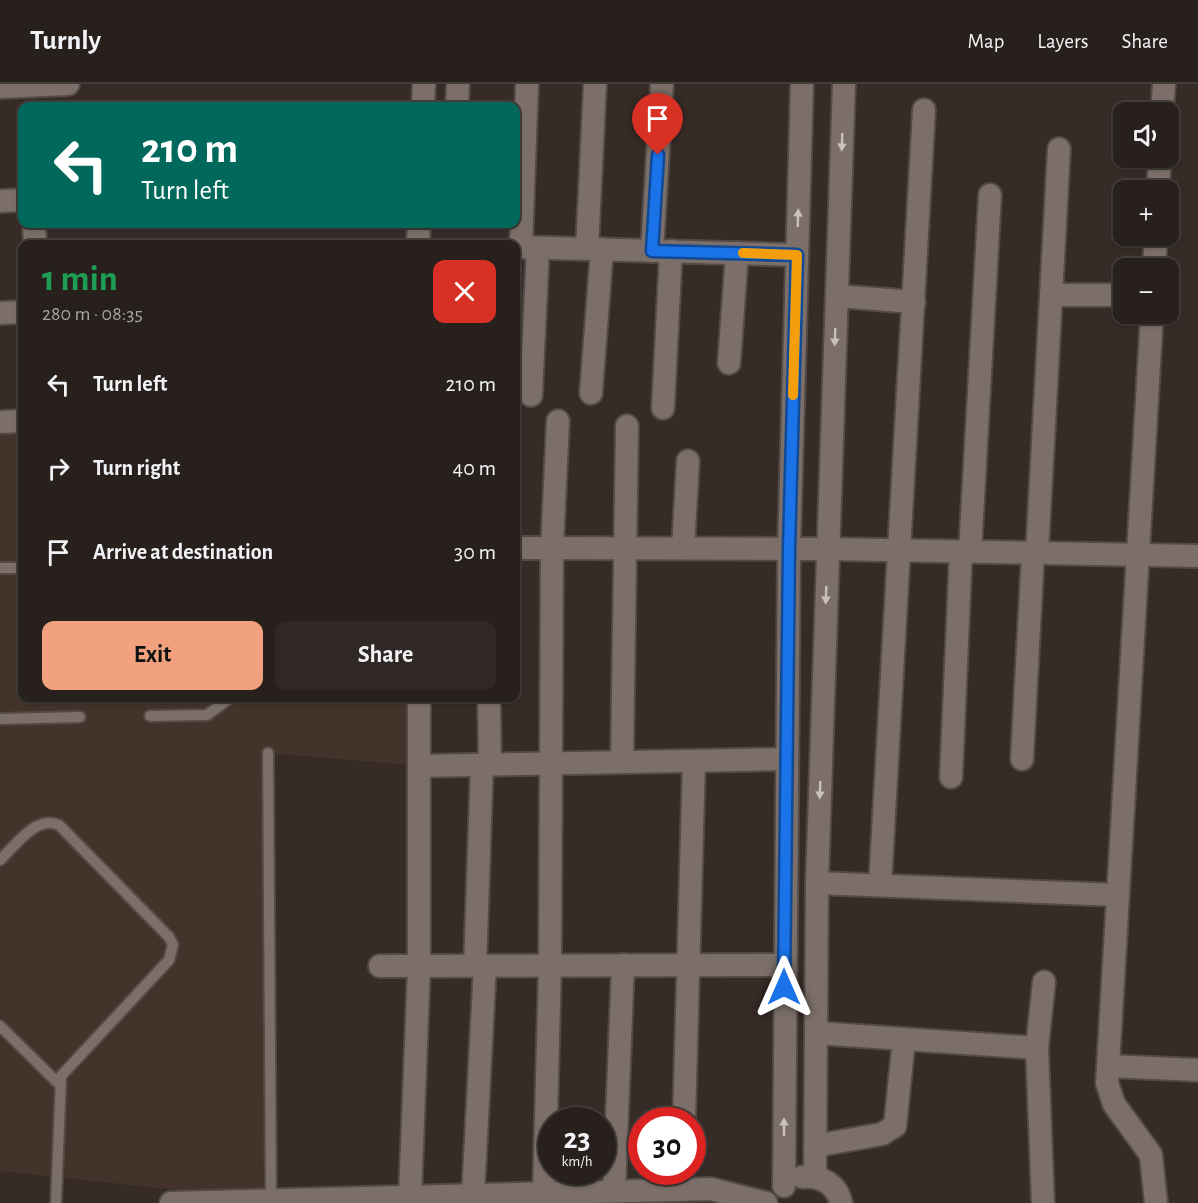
<!DOCTYPE html>
<html lang="en">
<head>
<meta charset="utf-8">
<style>
  body { margin:0; font-family:"Alegreya Sans",sans-serif; background:#302825; color:#f1f3f6; height:100vh; display:flex; flex-direction:column; font-size:22px; white-space:nowrap }
  * { box-sizing:border-box; margin:0 }
  p { font-size:20px; color:#a5a3a3 }
  .icon { flex:none; width:33px; height:33px; fill:none; stroke:currentColor; stroke-width:2; stroke-linecap:round; stroke-linejoin:round }
  .map { position:relative; flex:1; overflow:hidden }
  .side { position:absolute; left:18px; top:156px; width:502px; height:462px; display:flex; flex-direction:column; background:#28201c; border-radius:12px; box-shadow:0 2px 4px #0004,0 0 0 2px #443e3b }
  .side>* { flex:none }
  .top-card { position:absolute; left:18px; top:18px; width:502px; height:126px; border-radius:12px; box-shadow:0 2px 4px #0004,0 0 0 2px #443e3b; background:#00695c; color:#fff; overflow:hidden }
  .fabs { position:absolute; left:1113px; top:18px; display:grid; gap:12px }
  .fabs a { display:grid; place-items:center; width:66px; height:66px; border-radius:12px; background:#28201c; box-shadow:0 2px 4px #0004,0 0 0 2px #443e3b; font-size:30px }
  .speed { position:absolute; left:538px; top:1023px; display:flex; gap:12px; font-size:30px; font-weight:700; text-align:center }
  .speed>* { display:grid; place-content:center; width:78px; height:78px; border-radius:50%; background:#28201c; box-shadow:0 2px 4px #0004,0 0 0 2px #443e3b; line-height:1 }
  .speed small { font-size:15px; font-weight:400 }
  .speed .limit { border:9px solid #d22; background:#fff; color:#111 }
  .pin { position:absolute; display:grid; place-items:center; width:51px; height:51px; color:#fff; margin:-62px -26px; border-radius:50% 50% 50% 0; rotate:-45deg; box-shadow:0 0 6px #0007 }
  .pin .icon { rotate:45deg }
  .me { position:absolute; width:66px; margin:-33px; rotate:0deg; stroke-linejoin:round; filter:drop-shadow(0 0 4px #0008) }
  .turn { display:flex; align-items:center; gap:21px; height:126px; padding:0 24px; font-size:27px }
  .turn .icon { width:78px; height:78px; stroke-width:2.5 }
  .turn b { display:block; font-size:42px; line-height:51px }
  .round { display:grid; place-items:center; flex:none; width:63px; height:63px; border-radius:12px; background:#302825 }
  .summary { display:flex; align-items:center; justify-content:space-between; height:102px; padding:0 24px }
  h1 { font-size:36px; font-weight:700; line-height:45px; color:#1e9e55 }
  .action { display:flex; gap:12px; margin-top:auto; padding:12px 24px }
  .action a { flex:1; height:69px; border-radius:12px; background:#f1a17d; color:#111; font-size:24px; font-weight:700; line-height:69px; text-align:center }
  .action a+a { background:#302825; color:#f1f3f6 }
  ul { padding:0; list-style:none }
  li { display:flex; align-items:center; gap:18px; height:84px; padding:0 24px }
  li div { flex:1 }
  li b { display:block; font-size:22px }
  li em { font-style:normal }
  header { display:flex; align-items:center; gap:36px; box-sizing:border-box; height:84px; padding:0 30px; background:#28201c; border-bottom:2px solid #443e3b }
  header strong { font-size:28px }
  nav { display:flex; gap:33px; margin-inline-start:auto; font-size:21px }
  .map>svg:first-child { display:block }
  .built { fill:#44332b }
  .lines { fill:none; stroke-linecap:round; stroke-linejoin:round }
  .service-casing { stroke:#534945; stroke-width:14 }
  .minor-casing { stroke:#534945; stroke-width:26 }
  .service { stroke:#7c6f69; stroke-width:10 }
  .minor { stroke:#7c6f69; stroke-width:22 }
  .oneway { fill:#cac1bc }
  .route-casing { stroke:#114b97; stroke-width:15 }
  .route { stroke:#1a73e8; stroke-width:10 }
  .slow { stroke:#f59e0b; stroke-width:10 }
</style>
</head>
<body>
<header>
<strong>Turnly</strong>
<nav><a>Map</a><a>Layers</a><a>Share</a></nav>
</header>
<div class="map">
<svg width="1198" height="1119" viewBox="0 0 1198 1119">
  <rect width="100%" height="100%" fill="#362b26"/>
  <!-- built -->
  <polygon class="built" points="0,327 22,327 22,614 418,614 419,682 269,669 271,1116 0,1087"/>
  <g class="lines">
    <defs>
      <g id="service">
        <polyline points="0,484 22,484"/>
        <polyline points="150,632 207,631 230,614"/>
        <polyline points="0,635 80,633"/>
        <polyline points="268,669 271,1116"/>
        <path d="M0,776C16,761 36,731 59,741L169,853L173,861L169,876L61,992L56,1119"/>
        <polyline points="0,942 59,1000"/>
      </g>
      <g id="minor">
        <polyline points="0,3 68,0"/>
        <polyline points="423,22 424,0"/>
        <polyline points="457,22 458,0"/>
        <polyline points="1162,28 1164,0"/>
        <polyline points="1158,106 1160,74"/>
        <polyline points="0,117 22,116"/>
        <polyline points="34,140 35,160"/>
        <polyline points="418,160 419,140"/>
        <polyline points="516,163 797,171"/>
        <polyline points="521,163 527,0"/>
        <polyline points="587,165 595,0"/>
        <polyline points="652,167 662,0"/>
        <polyline points="1154,184 1156,152"/>
        <polyline points="1051,211 1124,211"/>
        <polyline points="837,212 914,218"/>
        <polyline points="0,229 22,228"/>
        <polyline points="1152,230 1107,999 1114,1020 1151,1071 1156,1119"/>
        <polyline points="729,279 737,169"/>
        <polyline points="591,309 602,165"/>
        <polyline points="531,311 538,164"/>
        <polyline points="663,324 671,167"/>
        <polyline points="0,338 22,337"/>
        <polyline points="516,464 827,465 1198,472"/>
        <polyline points="683,464 688,377"/>
        <polyline points="970,468 990,111"/>
        <polyline points="1037,469 1059,65"/>
        <polyline points="489,614 490,680"/>
        <polyline points="1022,675 1033,469"/>
        <polyline points="622,678 627,342"/>
        <polyline points="419,682 786,675"/>
        <polyline points="951,693 961,467"/>
        <polyline points="817,799 1117,811"/>
        <polyline points="880,801 924,26"/>
        <polyline points="380,882 784,881"/>
        <polyline points="475,882 482,680"/>
        <polyline points="816,949 1037,964"/>
        <polyline points="1108,982 1198,986"/>
        <polyline points="684,1036 694,677"/>
        <polyline points="815,1062 882,1050 895,1042 904,955"/>
        <path d="M802,1093C820,1091 837,1100 841,1119"/>
        <polyline points="815,1093 817,799 844,0"/>
        <polyline points="784,1102 789,464 802,0"/>
        <polyline points="614,1107 623,881"/>
        <polyline points="544,1109 550,882 552,464 558,337"/>
        <polyline points="473,1111 485,882"/>
        <polyline points="410,1113 419,882 419,614"/>
        <polyline points="171,1119 711,1105 766,1119"/>
        <polyline points="1043,1119 1037,964 1044,898"/>
      </g>
    </defs>
    <!-- service casing -->
    <use href="#service" class="service-casing"/>
    <!-- minor casing -->
    <use href="#minor" class="minor-casing"/>
    <!-- service -->
    <use href="#service" class="service"/>
    <!-- minor -->
    <use href="#minor" class="minor"/>
  </g>
  <!-- one-way arrows -->
  <defs><path id="oneway-solid" d="M-6-.8H1V-3.2L6.5 0L1 3.2V.8H-6Z" transform="scale(1.5)"/></defs>
  <g class="oneway">
    <use href="#oneway-solid" transform="translate(842 58) rotate(92)"/>
    <use href="#oneway-solid" transform="translate(798 134) rotate(-88)"/>
    <use href="#oneway-solid" transform="translate(835 253) rotate(92)"/>
    <use href="#oneway-solid" transform="translate(826 511) rotate(92)"/>
    <use href="#oneway-solid" transform="translate(820 706) rotate(92)"/>
    <use href="#oneway-solid" transform="translate(784 1043) rotate(-90)"/>
  </g>
  <g class="lines">
    <defs>
      <polyline id="route" points="658,71 652,167 797,171 789,464 784,903"/>
    </defs>
    <!-- route casing -->
    <use href="#route" class="route-casing"/>
    <!-- route -->
    <use href="#route" class="route"/>
    <!-- slow -->
    <polyline class="slow" points="743,169 797,171 793,311"/>
  </g>
</svg>
<div class="fabs">
<a><svg class="icon" aria-label="sound" viewBox="0 0 24 24"><path d="M4 9h4l5-4v14l-5-4H4zM17 9q2 3 0 6"/></svg></a>
<a>+</a>
<a>−</a>
</div>
<div class="speed"><div>23<small>km/h</small></div><div class="limit">30</div></div>
<div class="pin" style="left:658px;top:71px;background:#d93025"><svg class="icon" aria-label="arrive" viewBox="0 0 24 24"><path d="M6 21V4h12l-3 4 3 4H6"/></svg></div>
<svg class="me" style="left:784px;top:903px" viewBox="-20 -20 40 40"><path d="M0-17L14 15 0 8-14 15z" fill="#1a73e8" stroke="#fff" stroke-width="4"/></svg>
<div class="top-card">
<div class="turn"><svg class="icon" aria-label="left" viewBox="0 0 24 24"><path d="M17 20v-9H6M10 6l-5 5 5 5"/></svg><div><b>210 m</b>Turn left</div></div>
</div>
<section class="side">
<div class="summary"><div><h1>1 min</h1><p>280 m · 08:35</p></div><a class="round" style="background:#d93025;color:#fff"><svg class="icon" aria-label="close" viewBox="0 0 24 24"><path d="M6 6l12 12M18 6L6 18"/></svg></a></div>
<ul>
<li><svg class="icon" aria-label="left" viewBox="0 0 24 24"><path d="M17 20v-9H6M10 6l-5 5 5 5"/></svg><div><b>Turn left</b></div><em>210 m</em></li>
<li><svg class="icon" aria-label="right" viewBox="0 0 24 24"><path d="M7 20v-9h11M14 6l5 5-5 5"/></svg><div><b>Turn right</b></div><em>40 m</em></li>
<li><svg class="icon" aria-label="arrive" viewBox="0 0 24 24"><path d="M6 21V4h12l-3 4 3 4H6"/></svg><div><b>Arrive at destination</b></div><em>30 m</em></li>
</ul>
<div class="action"><a>Exit</a><a>Share</a></div>
</section>
</div>
</body>
</html>
